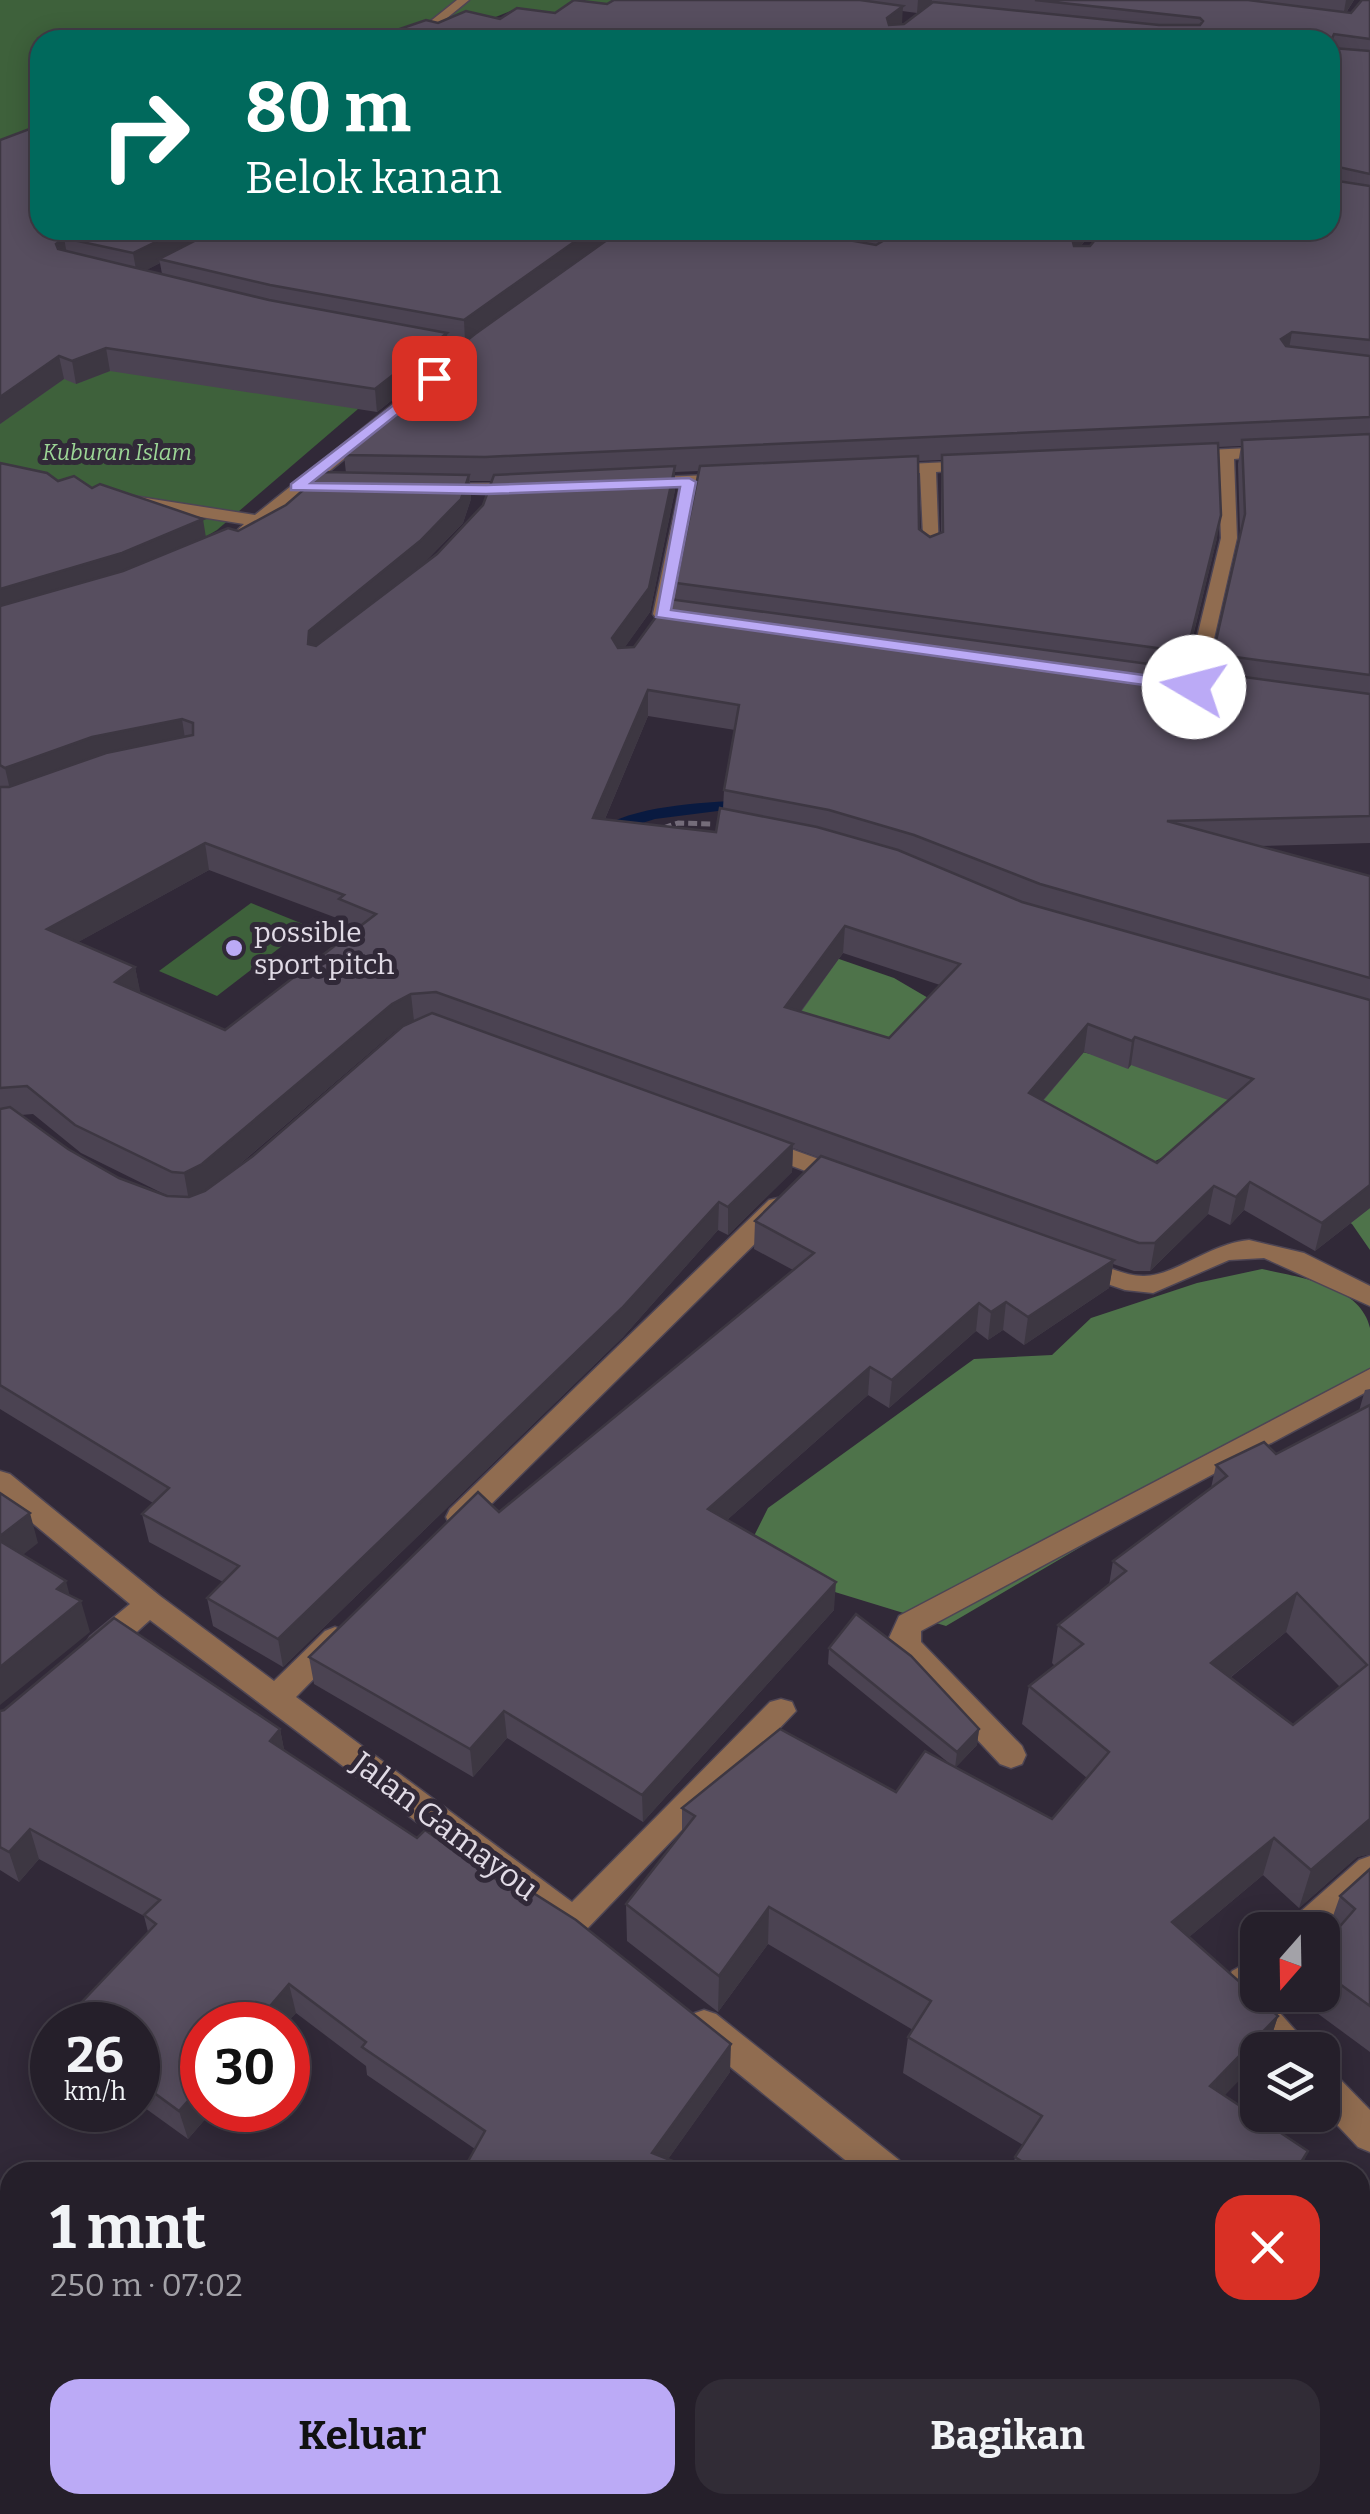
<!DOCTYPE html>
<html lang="id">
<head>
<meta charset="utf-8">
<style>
  body { margin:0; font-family:Bitter,serif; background:#312c36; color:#f1f3f6; height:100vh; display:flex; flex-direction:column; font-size:38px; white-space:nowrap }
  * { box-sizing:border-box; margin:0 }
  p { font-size:32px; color:#a3a2a8 }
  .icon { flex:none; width:55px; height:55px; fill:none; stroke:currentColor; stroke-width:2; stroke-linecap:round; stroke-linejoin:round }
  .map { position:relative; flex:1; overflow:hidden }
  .sheet { position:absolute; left:0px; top:2162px; width:1370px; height:352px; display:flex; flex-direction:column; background:#251f2a; border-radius:30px 30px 0 0; box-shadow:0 5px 25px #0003,0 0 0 2px #423d47 }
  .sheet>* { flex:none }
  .hud { position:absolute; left:30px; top:30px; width:1310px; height:210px; border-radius:30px; box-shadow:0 5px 25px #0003,0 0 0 2px #423d47; background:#00695c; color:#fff; overflow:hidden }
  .needle { width:65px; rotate:200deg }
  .tools { position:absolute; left:1240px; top:1912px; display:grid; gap:20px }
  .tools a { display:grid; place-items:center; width:100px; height:100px; border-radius:20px; background:#251f2a; box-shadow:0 5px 25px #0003,0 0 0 2px #423d47; font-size:50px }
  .speed { position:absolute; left:30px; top:2002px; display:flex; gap:20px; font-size:50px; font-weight:700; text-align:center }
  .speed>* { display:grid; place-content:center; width:130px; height:130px; border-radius:50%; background:#251f2a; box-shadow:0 5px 25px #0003,0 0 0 2px #423d47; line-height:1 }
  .speed small { font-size:25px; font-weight:400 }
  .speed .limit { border:15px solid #d22; background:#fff; color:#111 }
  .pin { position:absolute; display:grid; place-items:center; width:85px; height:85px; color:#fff; margin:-42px; border-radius:20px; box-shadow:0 5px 15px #0006 }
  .me { position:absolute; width:110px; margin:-55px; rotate:278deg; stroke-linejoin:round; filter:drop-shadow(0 0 8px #0008) }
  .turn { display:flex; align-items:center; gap:35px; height:210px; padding:0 50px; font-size:45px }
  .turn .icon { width:130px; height:130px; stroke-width:2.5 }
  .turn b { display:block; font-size:70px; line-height:85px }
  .round { display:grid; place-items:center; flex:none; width:105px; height:105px; border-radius:30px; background:#312c36 }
  .headline { display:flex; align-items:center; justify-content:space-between; height:170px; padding:0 50px }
  h1 { font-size:60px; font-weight:700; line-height:75px }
  .action { display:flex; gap:20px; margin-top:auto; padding:20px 50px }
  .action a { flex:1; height:115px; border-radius:30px; background:#bbaaf6; color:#111; font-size:40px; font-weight:700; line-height:115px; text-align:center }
  .action a+a { background:#312c36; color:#f1f3f6 }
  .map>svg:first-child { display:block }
  .green { fill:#3e613b }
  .forest { fill:#4e734a }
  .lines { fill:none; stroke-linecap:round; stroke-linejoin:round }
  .stream { fill:#091a40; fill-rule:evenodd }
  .minor-casing { stroke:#4d4554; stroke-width:3 }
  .path { stroke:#746c7a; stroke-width:5; stroke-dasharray:9 4; stroke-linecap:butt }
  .minor { fill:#906c50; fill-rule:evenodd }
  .wall { fill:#4b4352; fill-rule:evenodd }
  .shaded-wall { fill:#3d3742 }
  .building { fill:#574e5f; stroke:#3d3742; stroke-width:2.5; fill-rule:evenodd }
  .route { fill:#bbaaf6; stroke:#7a6ea0; stroke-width:2.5 }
  .poi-dot { fill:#bbaaf6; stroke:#312938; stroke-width:4 }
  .labels { text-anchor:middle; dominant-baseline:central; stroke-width:10; stroke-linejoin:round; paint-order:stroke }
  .far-park-label { font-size:22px; font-style:italic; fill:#9cd696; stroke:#312938 }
  .poi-label { font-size:28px; fill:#e1dbe6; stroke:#312938; text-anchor:start }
  .near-street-label { font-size:32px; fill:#e1dbe6; stroke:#312938 }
</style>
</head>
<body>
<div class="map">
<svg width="1370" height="2514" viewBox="0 0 1370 2514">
  <rect width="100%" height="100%" fill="#312938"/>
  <!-- green -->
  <g class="green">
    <polygon points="0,0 637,0 608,19 518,8 443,38 40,40 40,127 0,141"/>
    <polygon points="0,304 379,391 217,530 180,552 0,609"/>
    <polygon points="251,903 308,926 217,996 159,971"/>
  </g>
  <!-- forest -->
  <g class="forest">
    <polygon points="565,884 813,950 894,978 935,1002 1069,1049 1152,1068 1272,1108 1370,1166 1370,1250 1352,1224 1309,1196 1174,1152 1153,1162 815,1032"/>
    <path d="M1262,1269C1297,1277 1361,1285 1370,1328C1370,1342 1370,1361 1370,1377L946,1626L812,1585L753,1538L768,1508L974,1359L1052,1355L1091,1318L1197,1283Z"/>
  </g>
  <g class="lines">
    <!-- stream -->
    <path class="stream" d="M744,800L749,801V807L655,819L604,835L597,831C631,805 702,803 744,800Z"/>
    <defs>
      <g id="minor">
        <polygon points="457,0 469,0 425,36 399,40 417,32"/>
        <polygon points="422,381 435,384 315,483 347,485 347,491 304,492 243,542 229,538 244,524 133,506 125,501 133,496 255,515"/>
        <polygon points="1271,447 1277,449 1277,455 1234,459 1237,538 1203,687 1201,691 1187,691 1185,687 1221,538 1218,459 1186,461 1178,456 1186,451"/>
        <polygon points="971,461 977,463 977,469 936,472 939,552 924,556 920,473 886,475 878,470 886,465"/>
        <polygon points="731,474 737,476 737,482 696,485 672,610 695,617 686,622 656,618 653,614 680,486 641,488 633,483 641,478"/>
        <polygon points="436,484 521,483 529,488 521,493 430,492 428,489"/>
        <polygon points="763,1139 852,1171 855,1177 843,1185 755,1152 751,1147 755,1142"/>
        <polygon points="778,1198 787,1200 790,1206 787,1212 470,1525 460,1528 450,1525 446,1517 450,1509 769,1200"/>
        <path d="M1249,1240L1304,1253L1370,1286V1306L1264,1258L1229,1260L1153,1293L1125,1290L1072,1272L1068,1266L1081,1257C1101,1263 1122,1276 1143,1276C1173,1277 1211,1243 1249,1240Z"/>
        <polygon points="1370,1369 1370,1390 921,1631 921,1642 1022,1746 1026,1755 1022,1764 1011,1768 1000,1764 901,1658 889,1638 899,1616"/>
        <path d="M0,1471L10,1474L160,1596L274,1681L325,1631L335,1627L345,1631L350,1639L345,1647L296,1697L572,1902L770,1702L781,1699L792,1702L796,1711L584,1932L573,1936L562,1932L150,1620C133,1634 113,1661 90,1653L85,1645L90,1637L130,1604L0,1496Z"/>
        <polygon points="1370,1856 1370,1890 1322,1933 1287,1930 1291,1920 1359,1860"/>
        <polygon points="1258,1957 1258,1995 1264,1995 1303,2039 1308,2050 1269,2050 1237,2015 1227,1982 1232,1971"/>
        <polygon points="704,2010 716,2014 899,2160 904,2172 860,2172 692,2036 687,2025 692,2014"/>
        <polygon points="1322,2068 1334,2073 1370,2110 1370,2152 1358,2147 1322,2109"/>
        <polygon points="1370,2253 1370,2300 1360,2304 1360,2257"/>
      </g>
    </defs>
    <!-- minor casing -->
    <use href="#minor" class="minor-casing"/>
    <!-- path -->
    <polyline class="path" points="663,828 678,823 711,824"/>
    <!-- minor -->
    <use href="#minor" class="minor"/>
  </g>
  <!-- wall -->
  <g class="wall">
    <path d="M614,0H1354L1346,13H1351L1370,0V843L1258,846L1370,876V1208L1315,1251L1244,1210L1230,1225L1208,1214L1150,1271H1134L1113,1264L1109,1288L1024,1345L1003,1330L988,1340L976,1331L889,1408L868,1395L727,1520L834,1610L643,1822L507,1738L473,1777L314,1684L309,1657L499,1512L793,1270L754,1249L755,1221L820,1158L793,1148L792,1172L728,1235L718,1230L623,1337L283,1667L213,1626L207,1598L223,1582L149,1542L142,1514L153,1503L0,1409V463L58,481L92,488L206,537L238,531L346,473L344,455L402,405L401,393L377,412L110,371L76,384L64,379L0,424L40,230H1093L1081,246L1330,230L438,23L555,13L607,4ZM902,11L917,13L921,12L904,24H902ZM160,263L162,274L146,270ZM447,339L465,342L448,355ZM1241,446L1238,464L1240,533L1210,672L1185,669L1217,538L1218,447ZM941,460V533L930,537L919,529L918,461ZM699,471L676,583V600L634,647L624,648L650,612L675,490V472ZM470,481H492L483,505L437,554L422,565L463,523L471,499ZM648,716L735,730L724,790L723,809L716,832L605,819ZM209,870L342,920V926L354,931L225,1030L140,993L135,967L78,942ZM843,953L940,985L889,1038L801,1012ZM400,1028L253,1156L226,1176L395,1031ZM1084,1052L1128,1069L1131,1065L1228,1100L1157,1163L1043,1101ZM33,1114L81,1153L168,1196L119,1178L68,1149L21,1115Z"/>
    <path d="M1370,1389V1854L1357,1857L1299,1908L1263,1875L1189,1937L1278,2016L1267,2050H1258L1224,2096L1300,2172H1012L1015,2157L1023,2145L903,2073L908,2037L913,2030L768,1944L718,2012L627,1941L626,1904L682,1833V1808L896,1792L950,1764L828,1664L829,1648L979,1729L977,1745L956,1767L1052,1819L1087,1778L1022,1724L1029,1686L1055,1666L1052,1663L1058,1625L1109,1585L1113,1561L1211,1488L1216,1465L1276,1454L1359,1411L1365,1390ZM1286,1632L1340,1687L1293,1725L1230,1678Z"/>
    <polygon points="0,1711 280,1729 284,1750 730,2072 668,2159 475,2149 367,2075 366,2066 296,2013 202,2110 213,2110 188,2139 138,2103 138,2025 148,1932 144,1916 39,1859 19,1882 0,1870"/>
    <polygon points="1370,1869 1370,2052 1298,1999 1299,1995 1322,1995 1322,1947 1332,1937 1327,1933 1340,1896"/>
  </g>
  <!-- shaded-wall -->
  <g class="shaded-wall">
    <polygon points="918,0 932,0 931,7 917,13"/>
    <polygon points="1346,0 1354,0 1343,17"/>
    <polygon points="903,6 902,24 886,37 887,18"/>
    <polygon points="180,230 226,230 159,259 160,263 137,275 133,253"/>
    <polygon points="591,230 622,230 465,342 464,320"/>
    <polygon points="1079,230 1093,230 1070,260 1072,238"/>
    <polygon points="64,238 68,260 56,244"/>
    <polygon points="1292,332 1288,354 1281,339"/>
    <polygon points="447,333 448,355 377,412 375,389"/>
    <polygon points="106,348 110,371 76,384 72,361"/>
    <polygon points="59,356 64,379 0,424 0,397"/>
    <polygon points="675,466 675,490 650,612 613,664 612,638"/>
    <polygon points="469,475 471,499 463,523 422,565 312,656 308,644 309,631"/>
    <polygon points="1221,515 1217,538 1183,676 1187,652"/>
    <polygon points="203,519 207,544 0,615 0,589"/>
    <polygon points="648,690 648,716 594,845 593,818"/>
    <polygon points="182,719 186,745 11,794 5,768 92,737"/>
    <polygon points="205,843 209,870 53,956 47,929"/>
    <polygon points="845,926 843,953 784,1034 785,1007"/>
    <polygon points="135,967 141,995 115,982"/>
    <polygon points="411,994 414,1021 395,1031 207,1192 189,1201 184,1173 392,1004"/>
    <polygon points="1088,1024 1084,1052 1025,1121 1029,1093"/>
    <polygon points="1135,1037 1131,1065 1128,1069 1132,1041"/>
    <polygon points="793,1144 792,1172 728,1235 728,1207"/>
    <polygon points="1250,1182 1244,1210 1230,1225 1236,1197"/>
    <polygon points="1370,1185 1370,1208 1315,1251 1322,1223"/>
    <polygon points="1214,1186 1208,1214 1150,1271 1155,1243"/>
    <polygon points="719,1202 718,1230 623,1337 283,1667 278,1639"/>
    <polygon points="1114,1260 1109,1288 1024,1345 1028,1317"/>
    <polygon points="1006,1302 1003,1330 988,1340 991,1312"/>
    <polygon points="979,1303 976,1331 889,1408 892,1380"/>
    <polygon points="870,1367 868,1395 708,1537 708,1509"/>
    <polygon points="30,1513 38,1543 5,1569 0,1552 0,1536"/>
    <polygon points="66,1581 73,1608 81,1601 90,1632 0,1705 0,1667 57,1589"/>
    <polygon points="836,1582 834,1610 643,1822 642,1795"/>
    <polygon points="1297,1593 1286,1632 1201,1701 1211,1663"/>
    <polygon points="504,1711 507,1738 473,1777 470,1749"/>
    <polygon points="280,1729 286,1759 270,1741"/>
    <polygon points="979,1729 977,1745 955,1768 957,1752"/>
    <polygon points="1370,1819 1370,1854 1357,1857 1299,1908 1311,1870"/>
    <polygon points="30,1829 39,1859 19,1882 9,1852"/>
    <polygon points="1274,1838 1263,1875 1163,1959 1172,1922"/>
    <polygon points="769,1907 768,1944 718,2012 719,1976"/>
    <polygon points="289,1984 296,2013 285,2025 254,2025"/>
    <polygon points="1278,2016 1267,2050 1258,2050 1258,2061 1199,2122 1210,2086"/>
    <polygon points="731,2044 730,2072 659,2172 652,2153"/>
    <polygon points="202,2085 202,2110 213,2110 188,2139 179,2111"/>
    <polygon points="1308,2151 1300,2172 1295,2172"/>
    <polygon points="606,2505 617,2505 614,2514 602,2514"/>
  </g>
  <!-- building -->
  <g class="building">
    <polygon points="574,0 607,4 614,0 860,0 903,6 887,18 889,25 904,24 933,2 1159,25 1200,25 1203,21 1200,18 1035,0 1248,0 1351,13 1362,0 1370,0 1370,39 1334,34 1330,43 1330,40 359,40 388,33 426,20 438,23 466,11 500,19 517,8 555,13"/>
    <polygon points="1330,45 1333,48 1370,51 1370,174 1334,166 1330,169"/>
    <polygon points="40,125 40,230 180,230 133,253 64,238 56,244 58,249 269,300 447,333 375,389 106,348 72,361 59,356 0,397 0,140"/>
    <polygon points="1330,170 1331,180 1370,186 1370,340 1292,332 1281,339 1286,346 1370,356 1370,417 485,457 344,455 412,395 401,393 475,334 621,230 793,230 876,245 888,238 885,234 864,230 1079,230 1072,238 1074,246 1090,246 1103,230 1330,230"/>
    <polygon points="216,230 591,230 464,320 270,285 159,259"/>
    <polygon points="1370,434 1370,675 1213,654 1245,514 1242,440"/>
    <polygon points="1218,443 1221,515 1187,652 676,583 700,466 918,456 919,529 930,537 943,532 942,455"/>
    <polygon points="0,463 47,473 58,481 74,476 92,488 100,484 203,519 122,553 0,589"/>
    <path d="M675,466L649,588L612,638L618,648L634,647L669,599L1370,694V816L1167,821L1370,876V978L1040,884L914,835L829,810L724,790L739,705L648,690L593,818L716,832L720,808L817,827L898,850L1022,902L1370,1000V1185L1322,1223L1250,1182L1236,1197L1214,1186L1155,1243H1139L436,992L411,994L392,1004L202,1164L184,1173L172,1172L75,1125L27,1086L0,1088V787H9L106,753L193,735V723L182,719L92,737L5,768L0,765V606L123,571L228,528L238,531L286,505L324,472L469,475L461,499L420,541L309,631L308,644L316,646L437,554L483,505L494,475ZM205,843L344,895L339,899L376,914L225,1030L115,982L135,967L47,929ZM845,926L960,964L889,1038L785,1007ZM1088,1024L1132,1041L1135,1037L1253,1079L1157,1163L1029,1093Z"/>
    <polygon points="432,1013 793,1144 728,1207 719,1202 622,1308 278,1639 207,1598 239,1566 142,1514 169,1488 0,1385 0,1109 10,1107 68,1149 119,1178 167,1196 189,1197 205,1191 253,1156 403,1026"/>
    <polygon points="821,1156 1114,1260 1028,1317 1006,1302 991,1312 979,1303 892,1380 870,1367 708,1509 836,1582 642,1795 504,1711 470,1749 309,1657 478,1492 499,1512 814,1253 755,1221"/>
    <path d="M1370,1405V1819L1311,1870L1274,1838L1172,1922L1278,2016L1210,2086L1308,2151L1295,2172H1038L1015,2157L1042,2116L908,2037L931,2001L769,1907L719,1976L626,1904L695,1816L682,1808L780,1729L896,1792L925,1751L1052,1819L1109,1752L1029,1686L1083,1644L1058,1625L1126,1571L1113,1561L1227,1476L1216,1465L1264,1442L1276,1454ZM1297,1593L1367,1665L1293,1725L1211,1663Z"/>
    <polygon points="0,1493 30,1513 0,1536"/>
    <polygon points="0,1541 66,1581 57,1589 81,1601 0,1667"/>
    <polygon points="856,1614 911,1656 979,1729 957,1752 829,1648"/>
    <polygon points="114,1618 280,1729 270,1741 417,1838 425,1830 503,1884 508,1877 576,1920 731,2044 652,2153 701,2172 462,2172 485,2131 362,2047 366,2042 289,1984 254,2025 202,2025 202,2085 179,2111 138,2081 138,2025 60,2025 156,1924 144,1915 160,1900 30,1829 9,1852 0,1847 0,1711 4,1710"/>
    <polygon points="1370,1869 1370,2006 1322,1971 1322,1947 1355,1909 1340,1896"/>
    <polygon points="1360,2456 1369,2461 1370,2465 1370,2514 779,2514 783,2505 1360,2505"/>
    <polygon points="498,2505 606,2505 602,2514 498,2514 494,2512"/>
  </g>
  <!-- route -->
  <polygon class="route" points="434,374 439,376 439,381 311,483 486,485 689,478 696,482 671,610 1194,682 1202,687 1194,692 656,617 680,487 486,494 291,490 291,484"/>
  <!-- markers -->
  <circle class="poi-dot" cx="234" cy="948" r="10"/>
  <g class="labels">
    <!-- far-park labels -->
    <g class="far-park-label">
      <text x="117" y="452">Kuburan Islam</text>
    </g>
    <!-- poi labels -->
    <g class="poi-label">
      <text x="254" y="932">possible<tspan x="254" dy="32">sport pitch</tspan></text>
    </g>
    <!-- near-street labels -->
    <g class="near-street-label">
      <text transform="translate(445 1826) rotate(37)">Jalan Gamayou</text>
    </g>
  </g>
</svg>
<div class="tools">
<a><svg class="needle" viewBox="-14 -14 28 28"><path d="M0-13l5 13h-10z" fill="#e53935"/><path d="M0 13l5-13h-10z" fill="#a3a2a8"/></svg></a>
<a><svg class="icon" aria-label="layers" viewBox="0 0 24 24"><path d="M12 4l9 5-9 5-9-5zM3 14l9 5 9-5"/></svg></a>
</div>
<div class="speed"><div>26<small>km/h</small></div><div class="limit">30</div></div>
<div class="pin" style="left:434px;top:378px;background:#d93025"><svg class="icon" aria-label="arrive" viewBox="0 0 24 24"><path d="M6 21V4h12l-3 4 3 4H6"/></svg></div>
<svg class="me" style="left:1194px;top:687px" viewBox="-20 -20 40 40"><circle r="19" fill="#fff"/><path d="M0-13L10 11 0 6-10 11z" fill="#bbaaf6"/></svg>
<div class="hud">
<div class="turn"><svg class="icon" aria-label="right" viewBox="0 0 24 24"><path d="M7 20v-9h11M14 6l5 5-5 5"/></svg><div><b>80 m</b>Belok kanan</div></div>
</div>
<section class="sheet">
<div class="headline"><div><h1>1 mnt</h1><p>250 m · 07:02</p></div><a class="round" style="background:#d93025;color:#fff"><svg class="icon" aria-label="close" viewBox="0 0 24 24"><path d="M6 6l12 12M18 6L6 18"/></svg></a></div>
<div class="action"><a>Keluar</a><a>Bagikan</a></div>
</section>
</div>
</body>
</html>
